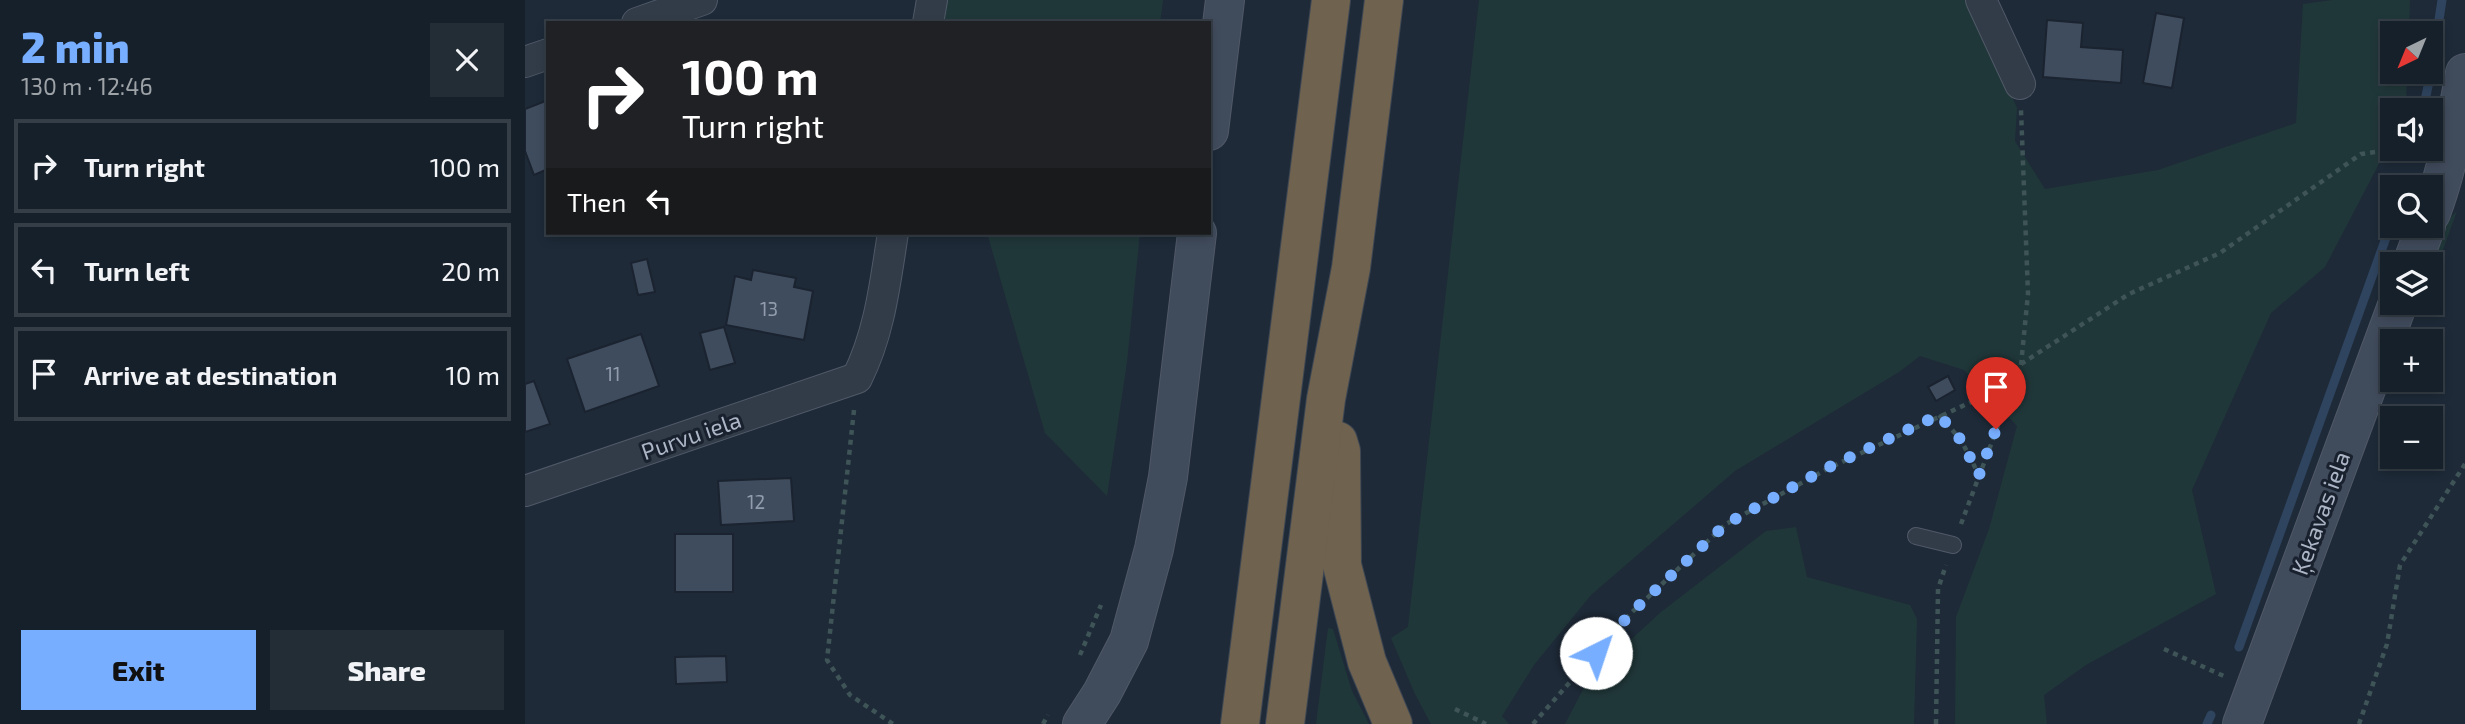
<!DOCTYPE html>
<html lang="en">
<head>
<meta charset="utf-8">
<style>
  body { margin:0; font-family:"Exo 2",sans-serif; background:#232d36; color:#f1f3f6; height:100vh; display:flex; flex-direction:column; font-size:26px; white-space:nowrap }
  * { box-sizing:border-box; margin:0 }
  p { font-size:23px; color:#9ea3a8 }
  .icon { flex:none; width:38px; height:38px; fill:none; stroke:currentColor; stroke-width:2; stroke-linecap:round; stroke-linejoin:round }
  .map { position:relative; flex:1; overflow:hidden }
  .panel { display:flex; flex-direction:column; background:#16202a; width:525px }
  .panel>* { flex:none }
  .guide { position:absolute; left:21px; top:21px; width:665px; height:214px; border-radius:0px; box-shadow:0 4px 10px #0003,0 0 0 2px #353e47; background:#202124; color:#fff; overflow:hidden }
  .needle { width:46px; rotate:223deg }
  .buttons { position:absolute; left:1855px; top:21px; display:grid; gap:14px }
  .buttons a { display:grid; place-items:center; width:63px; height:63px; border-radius:0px; background:#16202a; box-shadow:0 4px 10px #0003,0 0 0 2px #353e47; font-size:35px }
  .pin { position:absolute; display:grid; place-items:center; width:60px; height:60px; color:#fff; margin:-72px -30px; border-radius:50% 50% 50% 0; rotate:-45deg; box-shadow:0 0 7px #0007 }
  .pin .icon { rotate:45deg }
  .me { position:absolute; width:77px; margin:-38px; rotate:41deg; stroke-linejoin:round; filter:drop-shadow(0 0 5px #0008) }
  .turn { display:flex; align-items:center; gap:24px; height:147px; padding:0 21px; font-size:32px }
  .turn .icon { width:91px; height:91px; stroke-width:2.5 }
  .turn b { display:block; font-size:49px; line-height:60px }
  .then { display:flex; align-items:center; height:66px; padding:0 21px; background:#0003; gap:14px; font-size:26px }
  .round { display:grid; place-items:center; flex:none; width:74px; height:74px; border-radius:0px; background:#232d36 }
  .headline { display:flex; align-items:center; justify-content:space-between; height:119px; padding:0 21px }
  h1 { font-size:42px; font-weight:800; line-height:52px; color:#78aeff }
  .primary-button { display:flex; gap:14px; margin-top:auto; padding:14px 21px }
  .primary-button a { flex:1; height:80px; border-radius:0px; background:#78aeff; color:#111; font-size:28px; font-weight:800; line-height:80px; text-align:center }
  .primary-button a+a { background:#232d36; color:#f1f3f6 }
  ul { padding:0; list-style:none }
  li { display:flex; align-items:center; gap:21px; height:94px; margin:0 14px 10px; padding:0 7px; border:4px solid #353e47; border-radius:0px }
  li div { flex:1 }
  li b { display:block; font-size:26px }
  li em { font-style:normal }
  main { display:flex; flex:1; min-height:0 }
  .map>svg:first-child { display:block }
  .green { fill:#203739 }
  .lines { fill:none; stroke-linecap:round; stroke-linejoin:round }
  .stream { stroke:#2f445f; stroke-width:9 }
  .building { fill:#3f4c5e; stroke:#1a232f; stroke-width:2 }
  .lane-casing { stroke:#505967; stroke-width:18 }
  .street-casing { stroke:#505967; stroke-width:32 }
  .secondary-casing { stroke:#505967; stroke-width:40 }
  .highway-casing { stroke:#3d4653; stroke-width:40 }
  .path { stroke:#3e5457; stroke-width:4.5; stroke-dasharray:5 5; stroke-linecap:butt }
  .lane { stroke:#323c49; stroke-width:16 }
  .street { stroke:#323c49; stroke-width:30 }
  .secondary { stroke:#404b5c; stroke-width:38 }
  .highway { stroke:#6f624e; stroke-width:38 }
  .route { stroke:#78aeff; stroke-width:12; stroke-dasharray:0 21.6 }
  .labels { text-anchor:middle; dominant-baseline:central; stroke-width:6; stroke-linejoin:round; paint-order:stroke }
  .number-label { font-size:19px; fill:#919cac }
  .street-label { font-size:23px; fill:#acb6c6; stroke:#18212d }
</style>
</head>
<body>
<main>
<section class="panel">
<div class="headline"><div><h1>2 min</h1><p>130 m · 12:46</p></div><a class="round"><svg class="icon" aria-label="close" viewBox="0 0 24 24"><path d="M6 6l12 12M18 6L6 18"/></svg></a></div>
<ul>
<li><svg class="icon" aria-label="right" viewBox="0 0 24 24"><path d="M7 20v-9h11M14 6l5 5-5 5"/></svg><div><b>Turn right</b></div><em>100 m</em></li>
<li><svg class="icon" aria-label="left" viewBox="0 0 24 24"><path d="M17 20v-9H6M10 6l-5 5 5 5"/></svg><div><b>Turn left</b></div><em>20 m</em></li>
<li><svg class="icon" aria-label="arrive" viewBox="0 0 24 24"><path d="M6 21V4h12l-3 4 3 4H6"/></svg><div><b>Arrive at destination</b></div><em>10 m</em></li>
</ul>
<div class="primary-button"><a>Exit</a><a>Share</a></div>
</section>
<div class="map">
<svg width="1940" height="724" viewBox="0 0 1940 724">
  <rect width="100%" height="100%" fill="#1e2a38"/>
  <!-- green -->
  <g class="green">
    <polygon points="417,0 638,0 635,23 414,23"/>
    <polygon points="954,0 1444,0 1492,108 1490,141 1520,189 1633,170 1771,123 1778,4 1807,0 1885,0 1884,33 1867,33 1867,72 1882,72 1881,110 1867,110 1867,139 1800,267 1746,313 1667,490 1691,594 1561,665 1519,695 1522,724 1430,724 1431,617 1464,529 1492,426 1439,370 1395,356 1374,372 1210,471 1066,595 1009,665 977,716 984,724 906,724 890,694 866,638 883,627"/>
    <path d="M1932,211L1906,283C1906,259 1913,227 1932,211Z"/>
    <polygon points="462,233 615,233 602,362 582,496 520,433"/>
    <polygon points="1271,527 1282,577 1385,605 1392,619 1389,724 1040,724 1064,678 1136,612 1241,531"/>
    <polygon points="803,628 808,629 827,691 844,724 791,724"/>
  </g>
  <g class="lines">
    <!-- stream -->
    <g class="stream">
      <polyline points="1906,72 1917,0"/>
      <polyline points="1898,110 1906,72"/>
      <polyline points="1714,647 1867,221"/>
      <polyline points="1682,724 1686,715"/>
    </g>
  </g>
  <!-- building -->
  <g class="building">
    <polygon points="1631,13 1659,18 1647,88 1618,83"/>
    <polygon points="1522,20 1558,23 1556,47 1598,50 1596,83 1518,77"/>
    <polygon points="23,100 23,169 9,175 0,151 0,109"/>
    <polygon points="122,259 130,292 113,295 106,263"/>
    <polygon points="228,270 271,278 269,287 288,291 279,340 201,325 210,276 226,280"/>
    <polygon points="199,327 210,363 185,370 175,333"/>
    <polygon points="116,334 134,386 60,412 42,359"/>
    <polygon points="1423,376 1430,390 1411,401 1403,387"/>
    <polygon points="9,381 25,424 0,432 0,384"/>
    <polygon points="266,478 269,521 196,525 193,481"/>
    <rect x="150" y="534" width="58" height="58"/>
    <polygon points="201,656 202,682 151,684 150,657"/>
  </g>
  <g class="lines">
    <defs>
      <polyline id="lane" points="1391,536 1428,545"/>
      <g id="street">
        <polyline points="1456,0 1495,84"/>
        <polyline points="112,23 177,0"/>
        <polyline points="403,23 407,0"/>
        <polyline points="0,62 23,54"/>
        <path d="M0,491L332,378C355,332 360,283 368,233"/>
      </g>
      <g id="secondary">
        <polyline points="684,131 700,0"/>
        <path d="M1906,213C1923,168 1931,121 1940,73"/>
        <polyline points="1887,264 1901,226"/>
        <polyline points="557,724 577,693 604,641 629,549 643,477 672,233"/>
        <polyline points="1717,724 1873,303"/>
      </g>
      <g id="highway">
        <polyline points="813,441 816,451 817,565 842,662 868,724"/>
        <polyline points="715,724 806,0"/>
        <polyline points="760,724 801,399 826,268 859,0"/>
      </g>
    </defs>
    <!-- lane casing -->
    <use href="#lane" class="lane-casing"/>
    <!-- street casing -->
    <use href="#street" class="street-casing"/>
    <!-- secondary casing -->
    <use href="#secondary" class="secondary-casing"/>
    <!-- highway casing -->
    <use href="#highway" class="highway-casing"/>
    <!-- path -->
    <g class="path">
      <polyline points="1872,149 1887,158"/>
      <polyline points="1496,364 1604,294 1695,253 1836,154 1871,149"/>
      <polyline points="329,410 302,660 325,695 368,724"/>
      <polyline points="1414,415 1436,440 1454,475"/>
      <polyline points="1436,524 1496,365 1503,294 1496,110"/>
      <polyline points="1639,649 1701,677"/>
      <polyline points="555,655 576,605"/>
      <polyline points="930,709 961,724"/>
      <polyline points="518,724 523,715"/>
      <polyline points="1008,724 1105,614 1201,524 1304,468 1487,383"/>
      <polyline points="1411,724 1413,589 1421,565"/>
      <polyline points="1834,724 1862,644 1875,565 1940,464"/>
    </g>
    <!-- lane -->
    <use href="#lane" class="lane"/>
    <!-- street -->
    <use href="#street" class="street"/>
    <!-- secondary -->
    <use href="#secondary" class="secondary"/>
    <!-- highway -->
    <use href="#highway" class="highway"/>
  </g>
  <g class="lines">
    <!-- route -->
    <polyline class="route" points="1071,653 1105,614 1201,524 1304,467 1414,415 1436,440 1454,475 1471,429"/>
  </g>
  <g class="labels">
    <!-- number labels -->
    <g class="number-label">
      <text x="244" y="308">13</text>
      <text x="88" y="373">11</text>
      <text x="231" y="501">12</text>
    </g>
    <!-- street labels -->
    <g class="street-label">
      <text transform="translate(166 435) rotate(-19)">Purvu iela</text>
      <text transform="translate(1795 513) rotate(-70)">Ķekavas iela</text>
    </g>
  </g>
</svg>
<div class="buttons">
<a><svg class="needle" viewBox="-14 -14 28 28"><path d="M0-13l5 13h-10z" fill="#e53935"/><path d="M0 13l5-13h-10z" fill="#9ea3a8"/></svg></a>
<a><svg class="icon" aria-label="sound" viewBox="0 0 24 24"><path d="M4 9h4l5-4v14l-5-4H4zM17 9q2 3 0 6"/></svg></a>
<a><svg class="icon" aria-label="search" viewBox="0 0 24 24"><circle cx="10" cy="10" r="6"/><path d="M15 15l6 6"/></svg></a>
<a><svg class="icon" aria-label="layers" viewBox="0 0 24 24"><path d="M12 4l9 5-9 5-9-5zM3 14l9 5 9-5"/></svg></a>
<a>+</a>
<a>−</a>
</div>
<div class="pin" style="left:1471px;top:429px;background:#d93025"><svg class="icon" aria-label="arrive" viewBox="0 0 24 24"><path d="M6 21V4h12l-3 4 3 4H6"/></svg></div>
<svg class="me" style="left:1071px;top:653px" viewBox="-20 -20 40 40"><circle r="19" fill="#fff"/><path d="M0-13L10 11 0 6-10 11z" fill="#78aeff"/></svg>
<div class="guide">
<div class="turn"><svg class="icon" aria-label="right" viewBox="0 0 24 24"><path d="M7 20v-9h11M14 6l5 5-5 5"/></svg><div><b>100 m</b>Turn right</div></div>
<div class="then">Then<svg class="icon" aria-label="left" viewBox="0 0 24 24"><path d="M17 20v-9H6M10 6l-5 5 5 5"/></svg></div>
</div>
</div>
</main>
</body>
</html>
